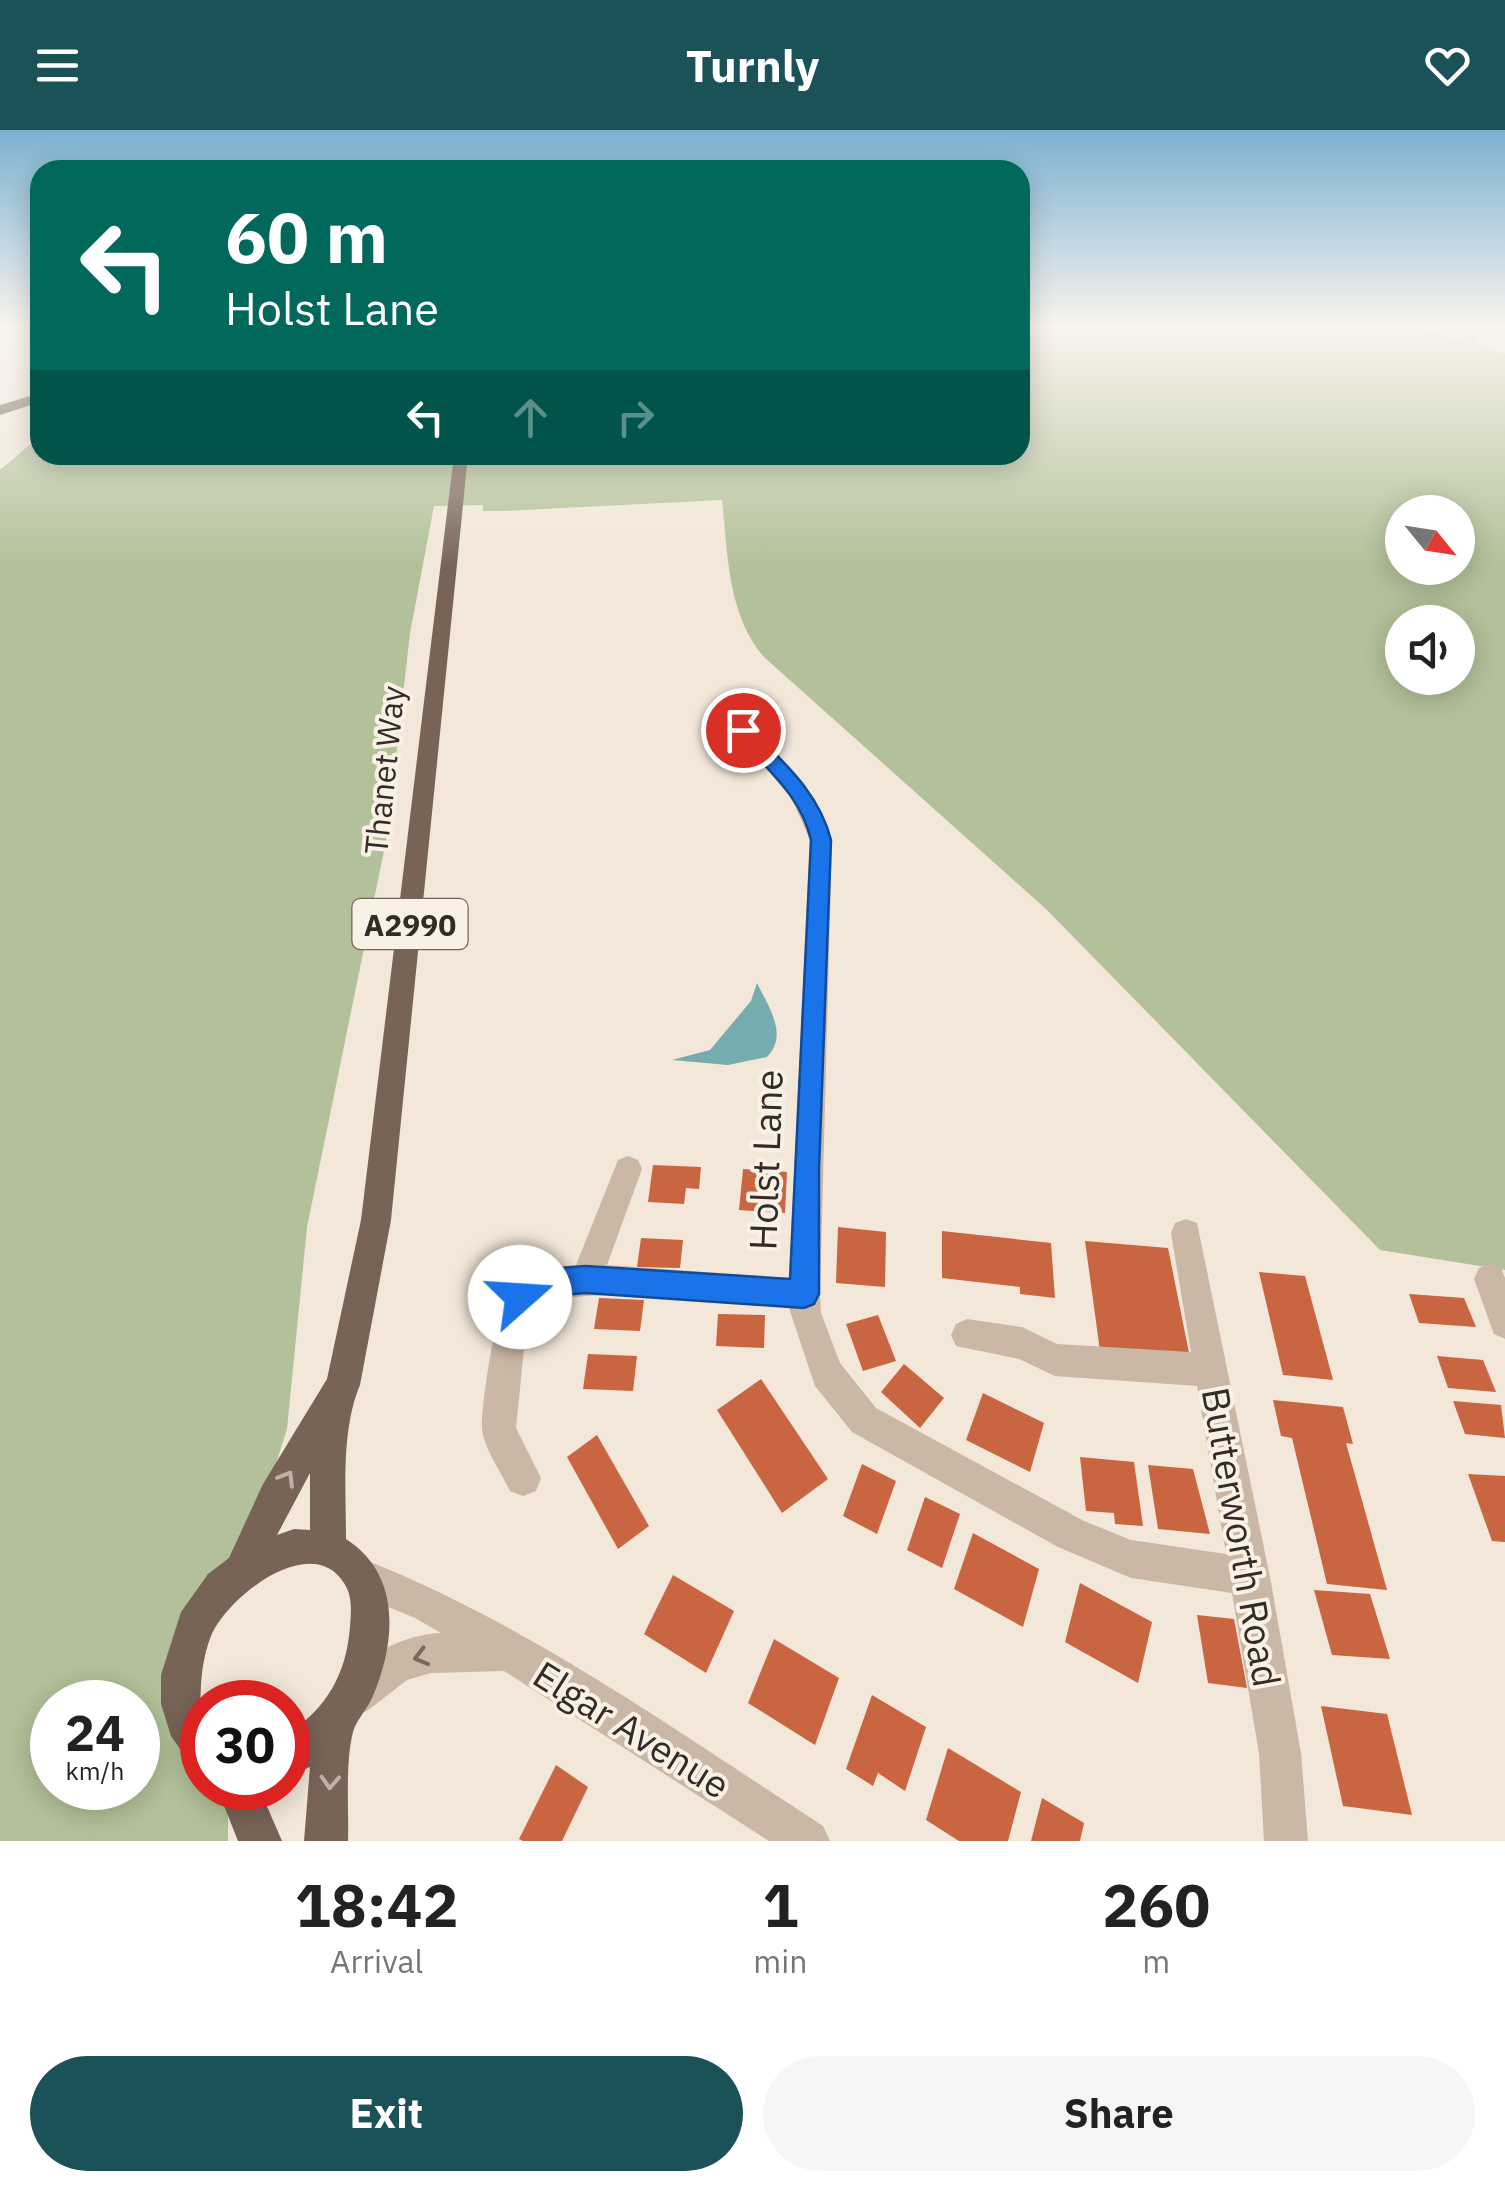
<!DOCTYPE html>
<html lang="en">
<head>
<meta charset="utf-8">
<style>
  body { margin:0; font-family:"IBM Plex Sans",sans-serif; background:#f6f6f6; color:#222; height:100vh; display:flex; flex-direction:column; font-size:38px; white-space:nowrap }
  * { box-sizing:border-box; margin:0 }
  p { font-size:32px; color:#767676 }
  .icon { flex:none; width:55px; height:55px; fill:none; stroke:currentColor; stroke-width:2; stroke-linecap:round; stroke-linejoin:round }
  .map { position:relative; height:1711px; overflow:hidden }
  .details { display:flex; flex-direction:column; background:#fff; flex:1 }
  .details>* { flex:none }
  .top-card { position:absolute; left:30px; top:30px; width:1000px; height:305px; border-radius:30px; box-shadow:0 5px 25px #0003; background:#00695c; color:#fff; overflow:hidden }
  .needle { width:65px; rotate:120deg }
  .fabs { position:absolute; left:1385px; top:365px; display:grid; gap:20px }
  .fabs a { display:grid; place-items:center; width:90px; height:90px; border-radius:50%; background:#fff; box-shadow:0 5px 25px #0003; font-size:50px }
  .speed { position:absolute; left:30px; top:1550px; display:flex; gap:20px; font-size:50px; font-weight:700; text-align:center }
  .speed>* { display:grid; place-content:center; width:130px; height:130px; border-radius:50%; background:#fff; box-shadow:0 5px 25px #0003; line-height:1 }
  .speed small { font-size:25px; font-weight:400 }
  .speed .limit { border:15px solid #d22; background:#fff; color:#111 }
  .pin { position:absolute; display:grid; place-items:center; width:85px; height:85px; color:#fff; margin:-42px; border:5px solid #fff; border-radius:50%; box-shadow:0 2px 10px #0007 }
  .me { position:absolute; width:110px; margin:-55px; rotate:71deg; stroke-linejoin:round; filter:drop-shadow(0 0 8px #0008) }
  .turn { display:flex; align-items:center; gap:35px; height:210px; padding:0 30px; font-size:45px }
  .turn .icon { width:130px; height:130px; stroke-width:2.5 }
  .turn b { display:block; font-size:70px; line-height:85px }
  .lanes { display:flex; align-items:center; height:95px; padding:0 30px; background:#0003; justify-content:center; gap:50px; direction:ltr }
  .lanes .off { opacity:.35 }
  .eta { display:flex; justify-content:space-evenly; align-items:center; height:170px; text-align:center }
  .eta b { font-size:60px; font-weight:800; line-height:70px }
  .button { display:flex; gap:20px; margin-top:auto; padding:20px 30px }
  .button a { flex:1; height:115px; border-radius:60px; background:#1b5257; color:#fff; font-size:40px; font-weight:800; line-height:115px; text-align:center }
  .button a+a { background:#f6f6f6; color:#222 }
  header { display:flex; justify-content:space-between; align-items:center; height:130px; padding:0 30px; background:#1b5257; color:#fff; font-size:45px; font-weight:800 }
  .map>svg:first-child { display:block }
  .green { fill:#b2c199; fill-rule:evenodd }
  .water { fill:#77acaf }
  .building { fill:#c96540 }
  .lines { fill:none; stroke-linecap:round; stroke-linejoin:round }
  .minor { fill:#cab7a5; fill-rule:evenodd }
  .major { fill:#786357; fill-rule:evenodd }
  .highway { fill:#56463d; fill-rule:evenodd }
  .oneway { stroke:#bfb1a5 }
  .oneway2 { stroke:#786a5f }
  .route { fill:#1a73e8; stroke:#114b97; stroke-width:2.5 }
  .labels { text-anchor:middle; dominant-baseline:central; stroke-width:8; stroke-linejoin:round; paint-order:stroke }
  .shield { fill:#f9f1e5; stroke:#70665f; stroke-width:2.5 }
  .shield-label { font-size:30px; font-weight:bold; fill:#352b26 }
  .street-label { font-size:32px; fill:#352b26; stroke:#f9f1e5 }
  .near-street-label { font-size:38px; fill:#352b26; stroke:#f9f1e5 }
</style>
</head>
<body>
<header><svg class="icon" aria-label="menu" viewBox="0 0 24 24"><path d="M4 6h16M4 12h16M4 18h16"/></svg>Turnly<svg class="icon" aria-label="heart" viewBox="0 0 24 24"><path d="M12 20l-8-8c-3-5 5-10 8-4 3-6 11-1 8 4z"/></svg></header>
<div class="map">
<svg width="1505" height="1711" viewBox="0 0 1505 1711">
  <rect width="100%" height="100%" fill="#f2e7d9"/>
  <!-- green -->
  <path class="green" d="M1020,198H1420L1457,208L1470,203L1482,207L1474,211L1505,224V1140L1380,1120L1046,779L764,527C727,484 728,424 722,370L503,381H483V375L434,376L410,503L387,706L307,1097L287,1299L244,1436L196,1492L189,1604L202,1614V1658H228V1711H0V340L40,306V325H1020ZM1402,382H1458V438H1402ZM1402,492H1458V548H1402ZM52,1572H138V1658H52Z"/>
  <!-- water -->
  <path class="water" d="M757,853C768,876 789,905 767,927L728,935L672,930L710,920L751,871Z"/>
  <!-- building -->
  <g class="building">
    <polygon points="653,1035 701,1037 699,1059 686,1058 684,1074 648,1072"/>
    <polygon points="743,1039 787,1042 785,1083 739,1080"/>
    <polygon points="838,1097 886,1102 885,1157 836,1153"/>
    <polygon points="942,1101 1051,1113 1055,1168 1020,1164 1020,1157 942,1148"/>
    <polygon points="641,1108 683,1110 680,1138 637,1137"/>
    <polygon points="1085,1111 1168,1118 1190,1228 1100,1221"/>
    <polygon points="1259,1142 1305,1146 1333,1250 1283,1245"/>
    <polygon points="1409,1164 1464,1168 1476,1197 1419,1193"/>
    <polygon points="599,1168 644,1170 640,1201 594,1199"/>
    <polygon points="718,1184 765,1185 764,1218 716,1216"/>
    <polygon points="878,1185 896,1231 863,1241 846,1194"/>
    <polygon points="588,1224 637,1226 633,1261 583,1259"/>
    <polygon points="1437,1226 1483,1230 1496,1262 1448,1258"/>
    <polygon points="904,1234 944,1268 920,1298 881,1262"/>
    <polygon points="761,1249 828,1349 782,1383 717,1280"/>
    <polygon points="983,1263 1044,1293 1030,1342 966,1310"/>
    <polygon points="1273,1270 1343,1277 1353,1314 1346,1313 1387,1460 1327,1454 1292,1308 1281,1306"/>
    <polygon points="1453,1271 1501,1275 1505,1308 1465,1304"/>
    <polygon points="597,1305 649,1396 618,1419 567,1327"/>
    <polygon points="1080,1327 1134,1332 1143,1396 1115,1394 1114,1383 1086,1381"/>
    <polygon points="862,1334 896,1351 877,1404 843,1386"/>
    <polygon points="1148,1335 1193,1339 1210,1404 1158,1399"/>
    <polygon points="1468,1344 1505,1346 1505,1412 1492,1411"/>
    <polygon points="925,1367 960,1384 942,1438 907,1420"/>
    <polygon points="973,1403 1039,1439 1023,1497 954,1459"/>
    <polygon points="673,1445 734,1481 706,1543 644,1504"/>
    <polygon points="1080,1453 1152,1492 1138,1553 1065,1512"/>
    <polygon points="1314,1460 1370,1464 1390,1529 1332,1525"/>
    <polygon points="1197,1485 1234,1489 1247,1558 1208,1553"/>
    <polygon points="774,1509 839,1548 815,1615 748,1573"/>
    <polygon points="872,1565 926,1597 905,1661 878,1643 873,1656 846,1639"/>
    <polygon points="1321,1576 1387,1584 1412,1685 1343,1676"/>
    <polygon points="948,1618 1021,1662 1008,1711 959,1711 926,1690"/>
    <polygon points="556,1635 588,1657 562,1711 523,1711 519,1709"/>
    <polygon points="1042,1668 1084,1693 1080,1711 1031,1711"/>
  </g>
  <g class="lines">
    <!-- minor -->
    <g class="minor">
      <polygon points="1482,198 1499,198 1485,204 1479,201"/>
      <path d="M743,594L750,596C784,631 817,663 832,710L820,1164L821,1183L840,1233L876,1278L1084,1391L1131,1410L1226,1424L1197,1256L1055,1246L1019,1229L956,1216L951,1205L956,1194L967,1189L1022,1197L1057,1214L1191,1222L1171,1103L1175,1093L1186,1089L1197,1093L1270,1447L1301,1623L1308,1711H1264L1259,1623L1232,1463L1131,1448L1058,1417L852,1302L815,1256L789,1178C729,1174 581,1152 533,1177L525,1209L516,1298L541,1348L536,1361L523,1366L510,1361C502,1343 483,1317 482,1298C481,1276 497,1168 511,1155C528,1140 554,1137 576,1135L618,1030L628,1026L638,1030L642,1039L607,1135L789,1148L810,710L791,667L733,600Z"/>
      <polygon points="1490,1134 1501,1138 1505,1148 1505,1209 1494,1204 1474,1149 1479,1138"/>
      <path d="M363,1429C528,1494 675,1600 823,1696L830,1711H769L504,1541L431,1543L407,1550L367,1581L353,1587L339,1581L333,1567C348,1531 403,1504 441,1503L415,1488L350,1461L344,1448L350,1435Z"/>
    </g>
    <!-- major -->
    <g class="major">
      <path d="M454,325H468L391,1090L360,1255C341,1300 346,1360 346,1409C402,1445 396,1513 372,1568C367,1579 356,1591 353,1602C345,1633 349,1679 348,1711H304L310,1637L288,1646V1604C327,1577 346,1545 350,1497C351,1481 353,1467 344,1453C311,1401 227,1467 211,1506C195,1546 202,1592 202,1634L187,1629L171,1606L161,1574V1545L181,1482L208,1444L229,1428L263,1354L327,1249L361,1090ZM310,1343V1400L294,1399L277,1405Z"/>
      <polygon points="217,1658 259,1658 282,1711 238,1711"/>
    </g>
    <!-- highway -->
    <polygon class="highway" points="40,263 40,272 0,285 0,275"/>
  </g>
  <!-- one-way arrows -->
  <defs><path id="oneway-chevron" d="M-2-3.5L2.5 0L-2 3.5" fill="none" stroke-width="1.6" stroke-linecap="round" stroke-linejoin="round" transform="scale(2.5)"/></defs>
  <g class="oneway">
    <use href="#oneway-chevron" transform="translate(287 1348) rotate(-59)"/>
    <use href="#oneway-chevron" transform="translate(330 1652) rotate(93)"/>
  </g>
  <use class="oneway2" href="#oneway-chevron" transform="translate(421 1527) rotate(165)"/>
  <!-- sky -->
  <linearGradient id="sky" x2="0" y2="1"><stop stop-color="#7bb1d1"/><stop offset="0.45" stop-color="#f9f4ee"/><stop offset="1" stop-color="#f9f4ee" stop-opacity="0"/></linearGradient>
  <rect width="1505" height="438" fill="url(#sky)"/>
  <!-- route -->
  <path class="route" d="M743,595L749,597C783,632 819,662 831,710L819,1040V1164L814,1174L804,1178L586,1163L550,1166L520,1181L510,1177L506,1167L510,1157L547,1139L586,1136L790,1149L811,710C800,662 763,638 734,600Z"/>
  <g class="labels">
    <!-- shield labels -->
    <rect class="shield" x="352.5" y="769" width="115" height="50" rx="8"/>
    <g class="shield-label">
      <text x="410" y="794">A2990</text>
    </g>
    <!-- street labels -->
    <g class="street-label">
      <text transform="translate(384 640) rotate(-84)">Thanet Way</text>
    </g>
    <!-- near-street labels -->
    <g class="near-street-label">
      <text transform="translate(765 1030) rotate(-88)">Holst Lane</text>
      <text transform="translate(1242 1407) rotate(80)">Butterworth Road</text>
      <text transform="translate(632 1599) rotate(32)">Elgar Avenue</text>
    </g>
  </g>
</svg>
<div class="fabs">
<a><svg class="needle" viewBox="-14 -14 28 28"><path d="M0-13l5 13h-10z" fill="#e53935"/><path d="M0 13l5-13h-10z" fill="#767676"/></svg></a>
<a><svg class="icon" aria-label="sound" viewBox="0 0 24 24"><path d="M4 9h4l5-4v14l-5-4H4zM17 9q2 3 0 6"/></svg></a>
</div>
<div class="speed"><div>24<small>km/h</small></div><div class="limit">30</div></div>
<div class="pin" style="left:743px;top:600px;background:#d93025"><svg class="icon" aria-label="arrive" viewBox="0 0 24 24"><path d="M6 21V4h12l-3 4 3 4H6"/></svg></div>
<svg class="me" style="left:520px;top:1167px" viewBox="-20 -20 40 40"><circle r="19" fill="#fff"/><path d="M0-13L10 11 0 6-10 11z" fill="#1a73e8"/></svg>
<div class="top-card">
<div class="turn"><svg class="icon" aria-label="left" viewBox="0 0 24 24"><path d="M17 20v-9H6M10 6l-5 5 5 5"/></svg><div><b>60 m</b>Holst Lane</div></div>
<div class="lanes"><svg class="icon" aria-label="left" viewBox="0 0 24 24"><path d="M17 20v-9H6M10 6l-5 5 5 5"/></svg><svg class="icon off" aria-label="ahead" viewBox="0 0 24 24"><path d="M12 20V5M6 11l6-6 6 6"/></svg><svg class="icon off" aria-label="right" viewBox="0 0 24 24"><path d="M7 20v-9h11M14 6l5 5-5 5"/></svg></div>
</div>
</div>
<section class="details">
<div class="eta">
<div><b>18:42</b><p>Arrival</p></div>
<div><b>1</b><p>min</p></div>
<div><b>260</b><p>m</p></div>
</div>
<div class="button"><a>Exit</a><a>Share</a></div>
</section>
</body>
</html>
